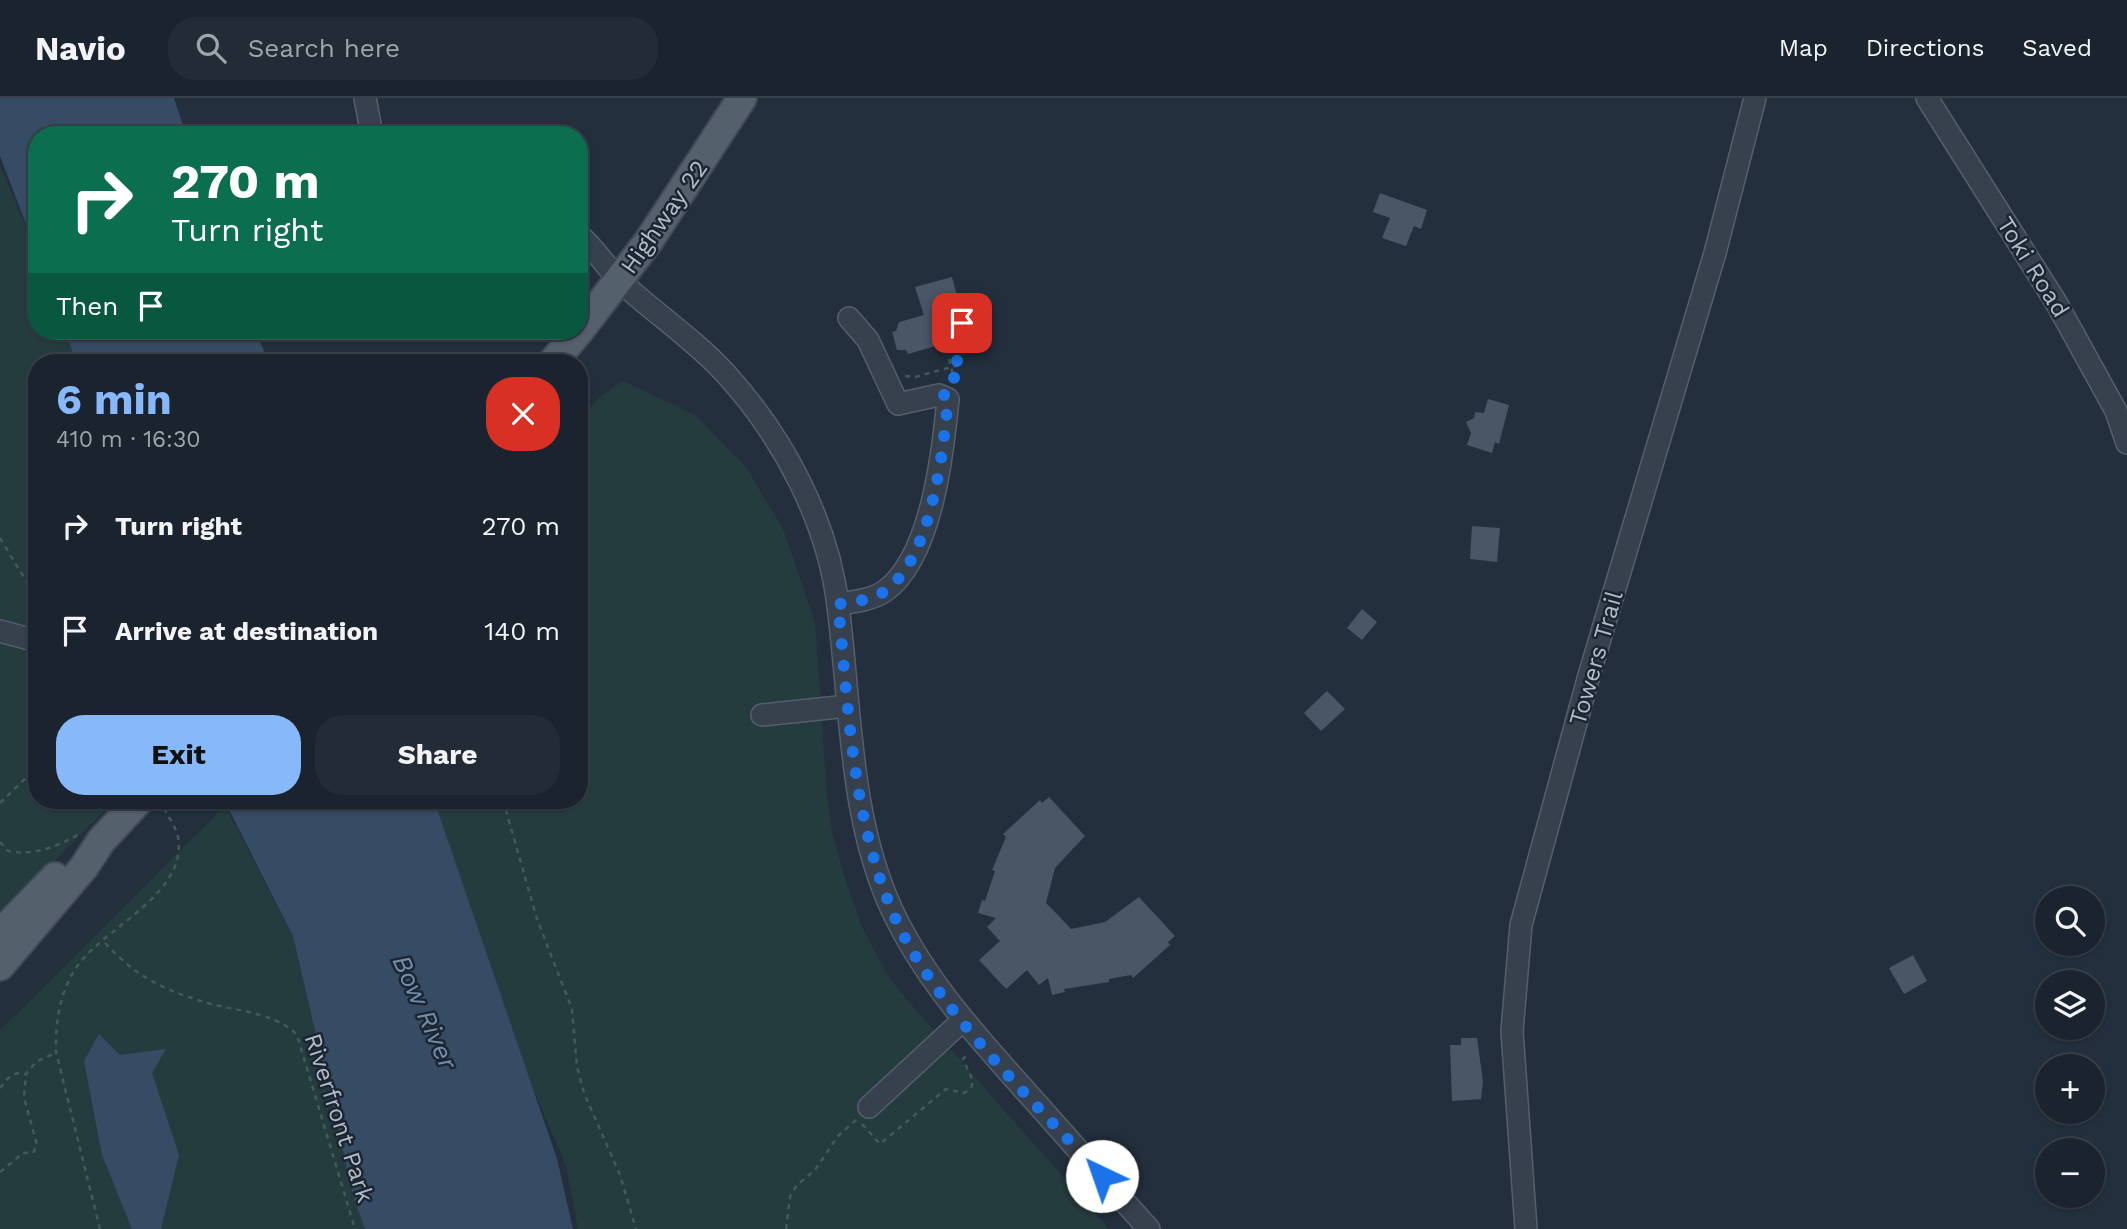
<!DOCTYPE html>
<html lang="en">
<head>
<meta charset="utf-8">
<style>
  body { margin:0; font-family:"Work Sans",sans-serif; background:#232b36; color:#f1f3f6; height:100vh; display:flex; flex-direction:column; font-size:26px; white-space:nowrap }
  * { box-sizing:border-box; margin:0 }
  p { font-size:23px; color:#9fa4aa }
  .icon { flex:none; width:38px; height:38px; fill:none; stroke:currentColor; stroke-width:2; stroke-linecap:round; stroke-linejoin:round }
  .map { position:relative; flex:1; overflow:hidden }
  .details { position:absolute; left:28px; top:256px; width:560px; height:455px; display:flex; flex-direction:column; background:#1a232e; border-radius:28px; box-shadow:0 2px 5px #0004,0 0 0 2px #38404a }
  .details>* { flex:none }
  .guide { position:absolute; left:28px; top:28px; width:560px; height:214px; border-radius:28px; box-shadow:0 2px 5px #0004,0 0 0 2px #38404a; background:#0b6e4f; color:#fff; overflow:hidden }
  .fabs { position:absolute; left:2035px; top:788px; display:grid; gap:14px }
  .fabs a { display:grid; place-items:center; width:70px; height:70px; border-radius:50%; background:#1a232e; box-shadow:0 2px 5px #0004,0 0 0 2px #38404a; font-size:35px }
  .pin { position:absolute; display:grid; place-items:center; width:60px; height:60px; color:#fff; margin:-30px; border-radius:14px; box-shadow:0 4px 10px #0006 }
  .me { position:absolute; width:77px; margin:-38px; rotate:318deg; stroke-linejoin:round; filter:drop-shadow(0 0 5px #0008) }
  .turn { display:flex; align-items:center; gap:24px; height:147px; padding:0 28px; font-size:32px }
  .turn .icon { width:91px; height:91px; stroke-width:2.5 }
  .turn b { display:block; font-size:49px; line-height:60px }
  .then { display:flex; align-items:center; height:66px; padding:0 28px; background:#0003; gap:14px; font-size:26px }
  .round { display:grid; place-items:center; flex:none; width:74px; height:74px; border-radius:28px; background:#232b36 }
  .head { display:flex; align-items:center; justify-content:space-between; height:119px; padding:0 28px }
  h1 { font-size:42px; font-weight:700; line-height:52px; color:#86b8fa }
  .button { display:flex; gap:14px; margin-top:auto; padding:14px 28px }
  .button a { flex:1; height:80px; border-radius:28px; background:#86b8fa; color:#111; font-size:28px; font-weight:700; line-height:80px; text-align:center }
  .button a+a { background:#232b36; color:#f1f3f6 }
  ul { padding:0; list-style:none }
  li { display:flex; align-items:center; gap:21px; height:105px; padding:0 28px }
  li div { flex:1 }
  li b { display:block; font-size:26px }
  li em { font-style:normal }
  header { display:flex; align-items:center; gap:42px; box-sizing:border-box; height:98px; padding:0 35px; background:#1a232e; border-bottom:2px solid #38404a }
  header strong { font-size:33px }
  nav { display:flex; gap:38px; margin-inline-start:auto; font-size:24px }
  .search { width:490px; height:63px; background:#232b36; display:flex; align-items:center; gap:18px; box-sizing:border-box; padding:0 24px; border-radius:28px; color:#9fa4aa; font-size:26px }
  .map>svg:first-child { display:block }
  .green { fill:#253c3e }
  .water { fill:#364c64 }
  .building { fill:#495666 }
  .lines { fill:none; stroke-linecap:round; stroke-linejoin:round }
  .minor-casing { stroke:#555f6b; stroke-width:24 }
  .major-casing { stroke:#404a56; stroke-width:32 }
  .path { stroke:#43595b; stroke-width:2.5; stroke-dasharray:5 5; stroke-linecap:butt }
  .minor { stroke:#37414d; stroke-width:21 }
  .major { stroke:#55606d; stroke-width:28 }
  .route { stroke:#1a73e8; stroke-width:12; stroke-dasharray:0 21.6 }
  .labels { text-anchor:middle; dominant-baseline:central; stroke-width:5; stroke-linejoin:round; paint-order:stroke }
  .street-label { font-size:24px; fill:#b2bcc8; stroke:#1c2632 }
  .water-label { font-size:26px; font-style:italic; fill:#728eac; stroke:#1c2632 }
</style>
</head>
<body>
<header>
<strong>Navio</strong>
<div class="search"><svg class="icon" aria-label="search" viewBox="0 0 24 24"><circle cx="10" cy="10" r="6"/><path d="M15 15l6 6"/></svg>Search here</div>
<nav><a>Map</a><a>Directions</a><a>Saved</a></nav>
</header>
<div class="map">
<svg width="2127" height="1131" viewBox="0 0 2127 1131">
  <rect width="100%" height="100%" fill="#232f3d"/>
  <!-- green -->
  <g class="green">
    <polygon points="0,67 37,155 37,233 65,233 76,264 37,264 37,702 115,702 0,817"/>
    <polygon points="623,283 695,317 746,369 783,431 815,524 827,698 832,734 847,787 863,831 890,881 915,911 1109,1131 578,1131 566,1068 466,832 428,702 579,702 579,321 601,298"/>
    <polygon points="225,708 293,838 354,1101 365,1131 0,1131 0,932"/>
  </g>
  <!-- water -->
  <g class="water">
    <polygon points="0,0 174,0 186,37 37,37 37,155 0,58"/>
    <polygon points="65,233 256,233 268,264 76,264"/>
    <polygon points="224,702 434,702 557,1061 573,1131 365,1131 354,1101 293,838"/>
    <polygon points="99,936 120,957 166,951 152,975 179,1057 161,1131 132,1131 102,1057 84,963"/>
  </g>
  <!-- building -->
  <g class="building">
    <polygon points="1380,95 1427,112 1421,131 1414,128 1406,148 1382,140 1390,120 1373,114"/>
    <polygon points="952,179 960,209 955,210 964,240 908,256 906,252 897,252 892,234 896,233 899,224 924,217 915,189"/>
    <polygon points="1488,301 1509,307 1499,346 1495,344 1492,355 1467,347 1471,335 1466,324 1474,320 1475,314 1484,315"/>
    <polygon points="1472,428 1500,430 1497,464 1470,461"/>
    <polygon points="1362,511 1377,524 1362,542 1347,530"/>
    <polygon points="1327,593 1345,611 1321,633 1304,615"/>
    <polygon points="1049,699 1085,738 1055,770 1046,805 1056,815 1071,831 1105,824 1139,799 1175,838 1168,844 1170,847 1133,880 1131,877 1109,881 1109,884 1064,891 1065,894 1052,897 1048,880 1039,887 1027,872 1006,891 979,862 1000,843 987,829 996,820 978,815 982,802 985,803 995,773 992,772 1006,739 1003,736 1040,702 1042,705"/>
    <polygon points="1913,857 1927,883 1904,896 1889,870"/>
    <polygon points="1461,940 1477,940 1483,983 1481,1001 1452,1003 1450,947 1461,947"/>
  </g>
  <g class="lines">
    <defs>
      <g id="minor">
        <polyline points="365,0 372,37"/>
        <polyline points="1927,0 2057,206 2116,313 2127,345"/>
        <path d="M579,137C596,151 607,171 623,186C656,216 696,243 726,276C783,339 828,423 838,508C851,608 849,720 892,812C924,880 972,933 1022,989C1064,1036 1106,1084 1149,1131"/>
        <path d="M838,506C853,504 872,502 885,493C932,459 943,354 948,301L939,297L898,306L868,242L849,220"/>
        <polyline points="0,533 37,543"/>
        <polyline points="762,617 848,608"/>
        <polyline points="869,1009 962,923"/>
        <polyline points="1526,1131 1512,933 1521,827 1588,581 1715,155 1755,0"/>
      </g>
      <g id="major">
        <polyline points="579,233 648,144 742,0"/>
        <polyline points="553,264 579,233"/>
        <polyline points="0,836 55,779"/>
        <polyline points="0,868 84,769 101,743 139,702"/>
      </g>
    </defs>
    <!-- minor casing -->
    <use href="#minor" class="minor-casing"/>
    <!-- major casing -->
    <use href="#major" class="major-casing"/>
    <!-- path -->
    <g class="path">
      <polyline points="949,261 955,285"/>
      <polyline points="905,278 915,279 959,267 955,254 967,240 958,209"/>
      <polyline points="0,440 37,501"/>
      <polyline points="503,702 537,821 572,911 577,969 584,995 620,1077 636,1131"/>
      <polyline points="0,705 37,669"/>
      <path d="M0,744L8,753C33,758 57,749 79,736"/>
      <path d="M105,845C135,877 159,890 201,903C231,913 274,913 297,937L355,1131"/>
      <path d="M0,990C8,980 12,973 26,976L36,964L55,955"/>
      <polyline points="862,1026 880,1046 946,991 964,995 971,990 973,983 963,961 968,956"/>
      <polyline points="0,1074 23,1055 33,1055 37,1047 24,999 26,976"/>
      <path d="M100,1131L56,954C55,924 60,892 78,867C106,829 188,795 178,739C175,726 166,717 162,705"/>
      <polyline points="786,1131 790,1099 797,1087 815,1072 838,1038 857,1021"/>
    </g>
    <!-- minor -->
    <use href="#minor" class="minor"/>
    <!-- major -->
    <use href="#major" class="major"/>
  </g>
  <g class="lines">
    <!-- route -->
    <path class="route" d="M962,225L967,240L955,254L958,267L952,269L955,285L944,297L948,301C943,354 932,460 885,493C872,502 853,504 838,506C848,606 852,714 890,808C928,904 1032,1001 1102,1078"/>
  </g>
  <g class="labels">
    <!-- street labels -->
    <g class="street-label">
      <text transform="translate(664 119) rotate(-55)">Highway 22</text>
      <text transform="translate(2033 169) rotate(58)">Toki Road</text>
      <text transform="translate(1596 560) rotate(-74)">Towers Trail</text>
      <text transform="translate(339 1020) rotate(72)">Riverfront Park</text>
    </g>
    <!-- water labels -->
    <g class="water-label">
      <text transform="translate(425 914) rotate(66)">Bow River</text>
    </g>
  </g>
</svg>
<div class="fabs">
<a><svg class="icon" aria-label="search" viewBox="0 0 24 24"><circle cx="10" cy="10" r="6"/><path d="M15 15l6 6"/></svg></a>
<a><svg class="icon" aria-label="layers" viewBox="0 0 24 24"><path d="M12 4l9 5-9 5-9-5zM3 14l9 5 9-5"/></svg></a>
<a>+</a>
<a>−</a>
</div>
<div class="pin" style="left:962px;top:225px;background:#d93025"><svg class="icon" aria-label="arrive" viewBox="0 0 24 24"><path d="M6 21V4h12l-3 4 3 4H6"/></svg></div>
<svg class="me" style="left:1102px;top:1078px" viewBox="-20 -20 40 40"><circle r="19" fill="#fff"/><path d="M0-13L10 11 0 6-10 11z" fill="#1a73e8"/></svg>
<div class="guide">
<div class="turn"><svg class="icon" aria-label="right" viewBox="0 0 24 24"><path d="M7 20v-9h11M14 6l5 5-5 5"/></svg><div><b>270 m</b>Turn right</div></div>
<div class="then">Then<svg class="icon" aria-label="arrive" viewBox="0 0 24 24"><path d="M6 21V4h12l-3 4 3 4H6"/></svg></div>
</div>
<section class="details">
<div class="head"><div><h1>6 min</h1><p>410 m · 16:30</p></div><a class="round" style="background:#d93025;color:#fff"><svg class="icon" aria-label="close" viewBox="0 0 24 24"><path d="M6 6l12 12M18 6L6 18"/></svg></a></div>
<ul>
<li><svg class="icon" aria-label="right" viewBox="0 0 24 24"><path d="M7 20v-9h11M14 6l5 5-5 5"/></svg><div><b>Turn right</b></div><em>270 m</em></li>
<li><svg class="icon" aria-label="arrive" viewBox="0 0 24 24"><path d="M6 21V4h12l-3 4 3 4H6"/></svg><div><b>Arrive at destination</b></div><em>140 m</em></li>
</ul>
<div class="button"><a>Exit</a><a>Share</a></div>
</section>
</div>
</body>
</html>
